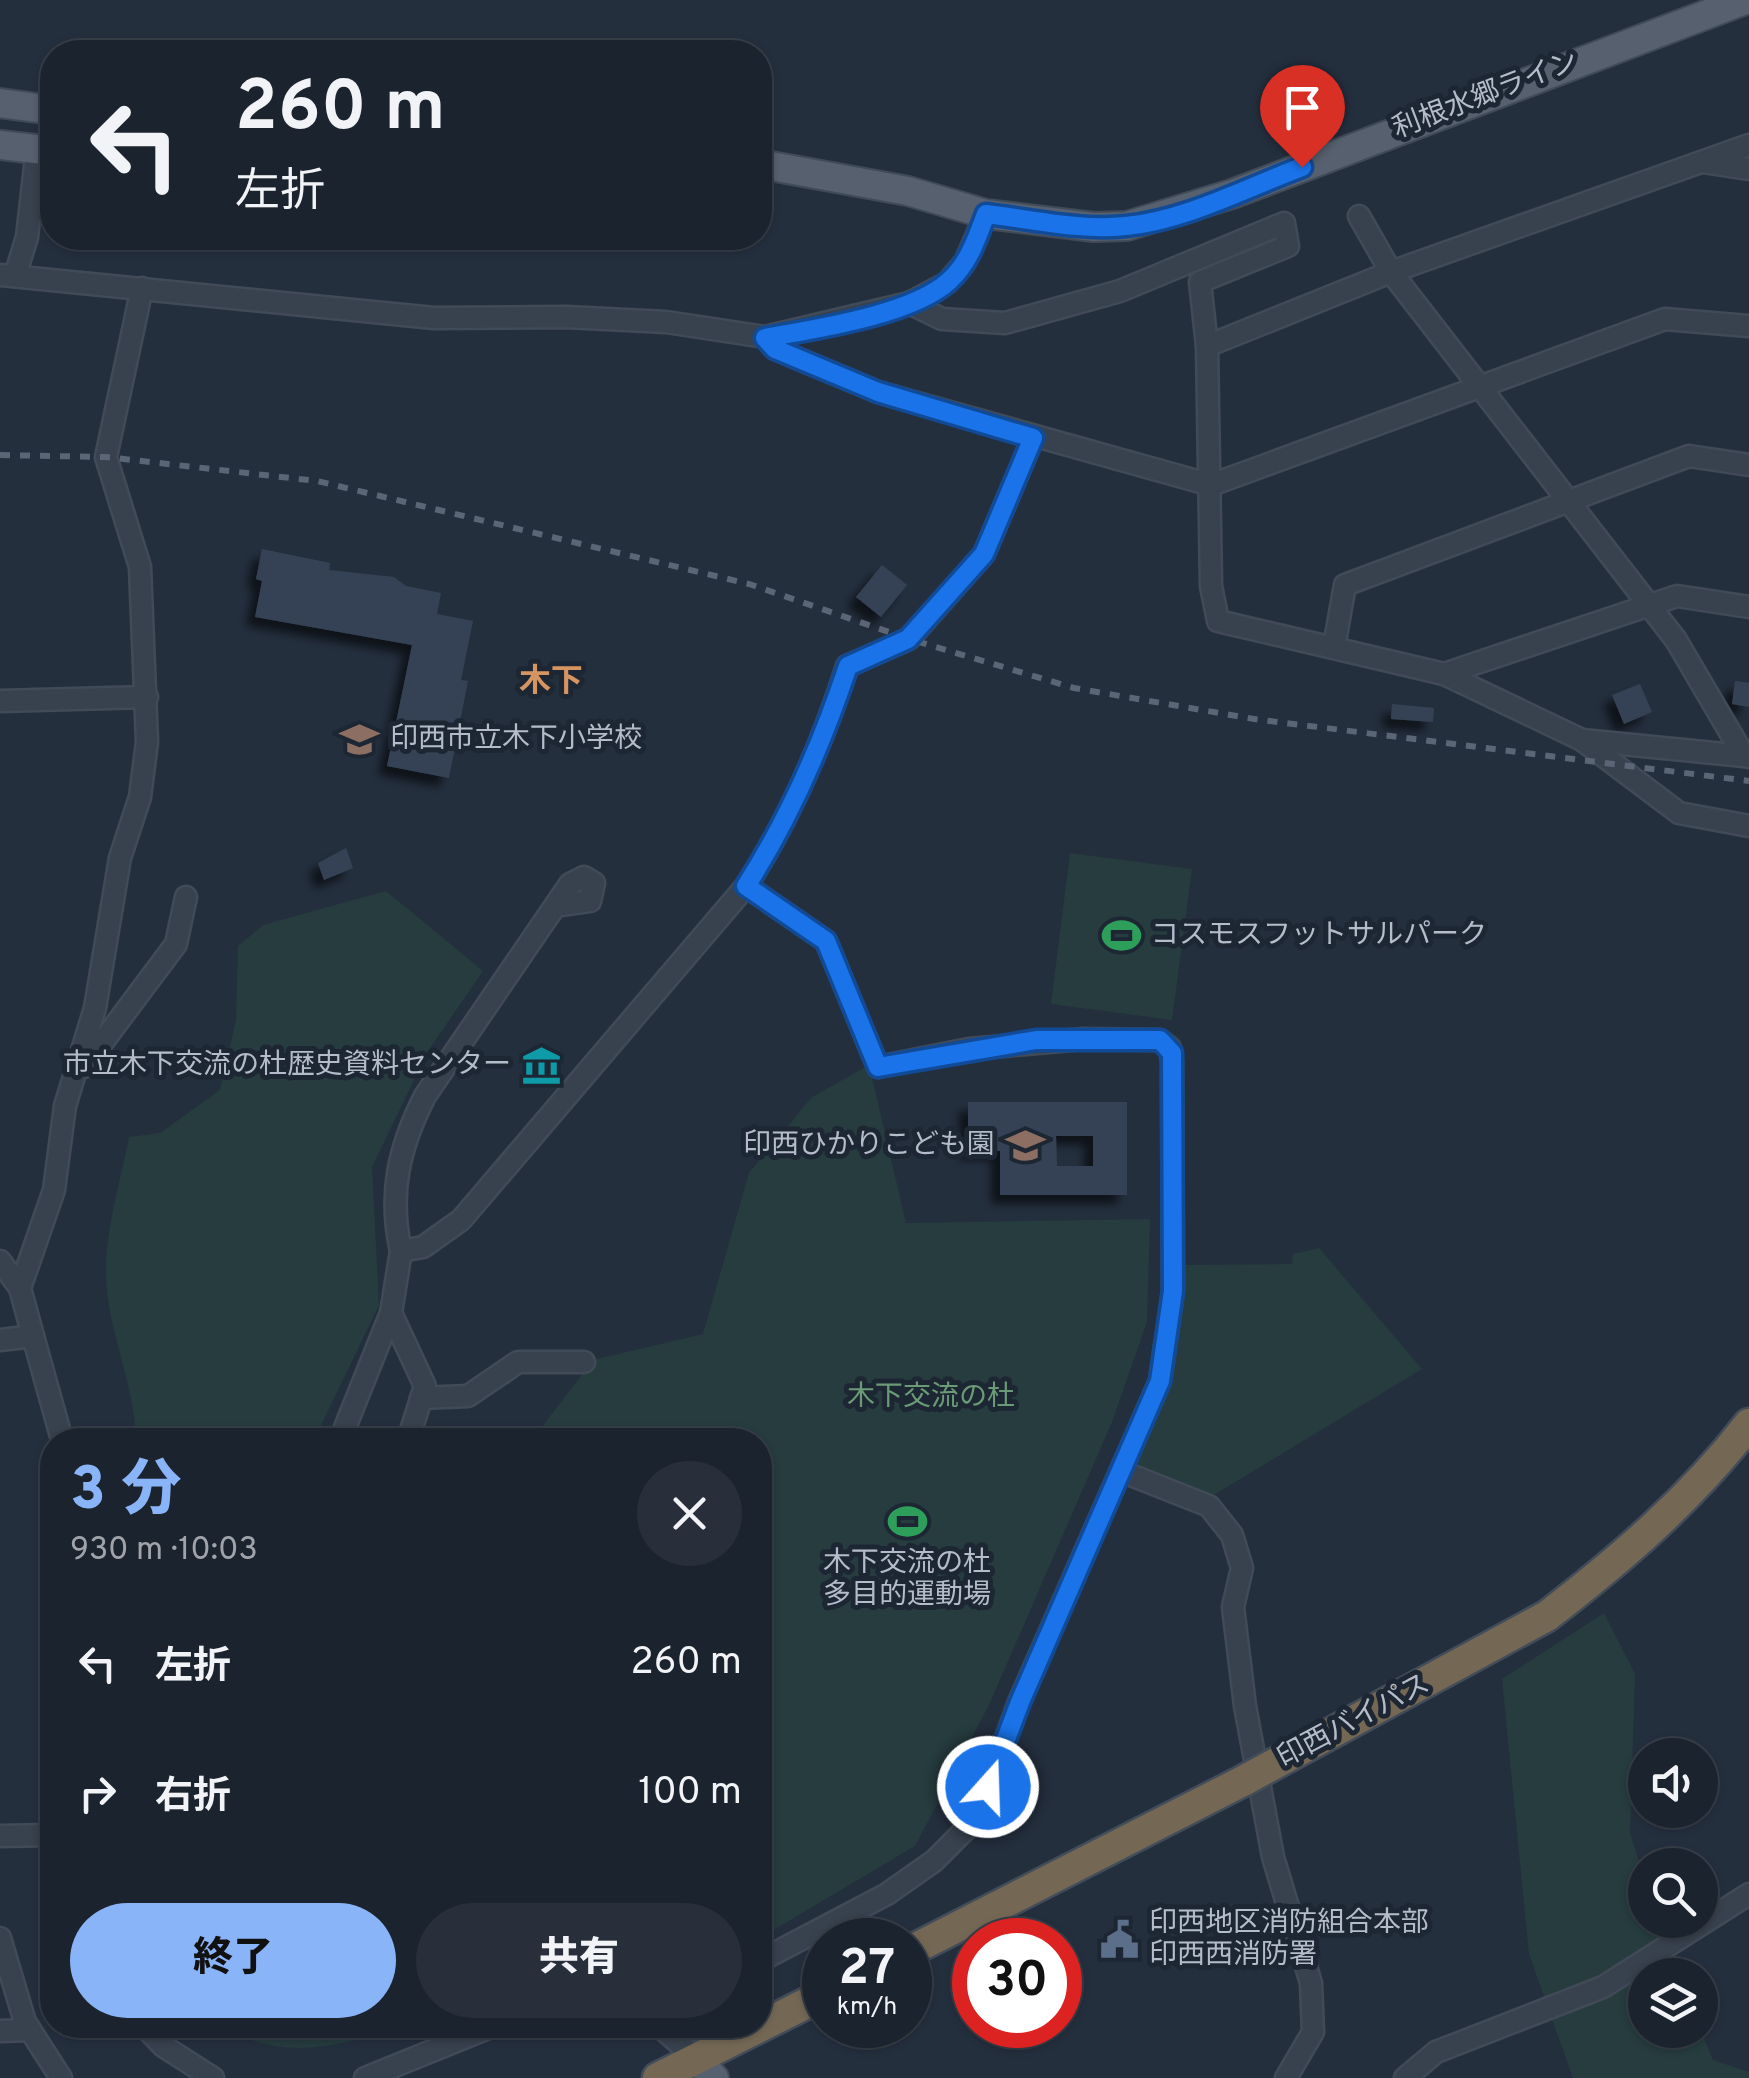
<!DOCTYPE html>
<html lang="ja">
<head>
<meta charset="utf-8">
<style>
  body { margin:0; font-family:Overpass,"Noto Sans JP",sans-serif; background:#282f3a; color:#f1f3f6; height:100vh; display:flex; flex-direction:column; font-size:38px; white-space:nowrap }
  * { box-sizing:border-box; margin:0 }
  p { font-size:32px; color:#a0a4aa }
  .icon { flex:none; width:55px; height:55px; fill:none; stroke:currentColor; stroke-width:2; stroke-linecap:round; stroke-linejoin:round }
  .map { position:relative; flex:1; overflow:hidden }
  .details { position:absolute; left:40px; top:1428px; width:732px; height:610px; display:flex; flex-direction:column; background:#1b232e; border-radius:40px; box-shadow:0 2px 8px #0004,0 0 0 2px #39404a }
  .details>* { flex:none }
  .banner { position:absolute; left:40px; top:40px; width:732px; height:210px; border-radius:40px; box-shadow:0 2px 8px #0004,0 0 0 2px #39404a; background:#1b232e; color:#f1f3f6; overflow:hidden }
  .fabs { position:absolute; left:1628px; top:1738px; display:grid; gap:20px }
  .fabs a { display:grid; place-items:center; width:90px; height:90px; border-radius:50%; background:#1b232e; box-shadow:0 2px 8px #0004,0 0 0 2px #39404a; font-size:50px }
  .speed { position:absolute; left:802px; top:1918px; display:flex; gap:20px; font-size:50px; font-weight:700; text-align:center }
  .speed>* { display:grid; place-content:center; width:130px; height:130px; border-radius:50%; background:#1b232e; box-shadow:0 2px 8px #0004,0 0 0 2px #39404a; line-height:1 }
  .speed small { font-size:25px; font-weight:400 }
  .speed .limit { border:15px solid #d22; background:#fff; color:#111 }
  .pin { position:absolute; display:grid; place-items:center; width:85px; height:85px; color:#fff; margin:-102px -42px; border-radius:50% 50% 50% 0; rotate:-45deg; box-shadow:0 0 10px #0007 }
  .pin .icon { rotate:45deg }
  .me { position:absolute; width:110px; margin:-55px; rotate:20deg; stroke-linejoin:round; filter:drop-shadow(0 0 8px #0008) }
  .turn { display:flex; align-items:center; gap:35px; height:210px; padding:0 30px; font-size:45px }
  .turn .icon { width:130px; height:130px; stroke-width:2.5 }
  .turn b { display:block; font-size:70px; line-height:85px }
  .round { display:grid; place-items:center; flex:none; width:105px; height:105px; border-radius:52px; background:#282f3a }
  .headline { display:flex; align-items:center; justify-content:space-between; height:170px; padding:0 30px }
  h1 { font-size:60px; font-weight:800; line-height:75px; color:#8ab4f8 }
  .button { display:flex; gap:20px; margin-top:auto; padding:20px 30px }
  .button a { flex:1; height:115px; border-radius:60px; background:#8ab4f8; color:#111; font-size:40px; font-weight:800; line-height:115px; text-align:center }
  .button a+a { background:#282f3a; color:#f1f3f6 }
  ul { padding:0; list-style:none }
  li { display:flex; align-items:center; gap:30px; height:130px; padding:0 30px }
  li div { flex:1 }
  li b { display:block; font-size:38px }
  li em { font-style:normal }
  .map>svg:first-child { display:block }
  .green { fill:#263c3f }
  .building { fill:#364354; fill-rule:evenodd; filter:url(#shadow) }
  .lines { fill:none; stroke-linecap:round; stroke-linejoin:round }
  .minor-casing { stroke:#414a57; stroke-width:25 }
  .major-casing { stroke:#414a57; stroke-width:32 }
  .highway-casing { stroke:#434c59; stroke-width:35 }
  .minor { stroke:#38414e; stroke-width:20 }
  .major { stroke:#56606e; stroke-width:28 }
  .highway { stroke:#746855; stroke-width:30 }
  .rail { stroke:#5a6575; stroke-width:6; stroke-dasharray:10 10; stroke-linecap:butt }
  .highway-bridge-casing { stroke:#434c59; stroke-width:35; stroke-linecap:butt }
  .highway-bridge { stroke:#746855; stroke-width:30 }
  .route-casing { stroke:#114b97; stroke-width:25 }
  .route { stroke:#1a73e8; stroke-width:18 }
  .labels { text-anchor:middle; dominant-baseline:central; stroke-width:10; stroke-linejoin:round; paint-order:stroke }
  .street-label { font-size:28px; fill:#b4bcc9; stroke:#1d2633 }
  .poi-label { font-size:28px; fill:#b4bcc9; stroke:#1d2633; text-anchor:start }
  .park-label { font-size:28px; fill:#6b9a76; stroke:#1d2633 }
  .quarter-label { font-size:32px; font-weight:bold; fill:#d59563; stroke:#1d2633 }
</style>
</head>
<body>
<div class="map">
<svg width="1749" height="2078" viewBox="0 0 1749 2078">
  <defs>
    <filter id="shadow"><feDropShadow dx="-9" dy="9" stdDeviation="5" flood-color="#0009"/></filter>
  </defs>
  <rect width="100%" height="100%" fill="#242f3e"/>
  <!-- green -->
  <g class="green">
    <polygon points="1070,853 1192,869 1172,1020 1051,1004"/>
    <path d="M386,891L483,971L428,1051L372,1167L379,1305L314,1440H136C135,1381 104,1325 106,1266C107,1224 121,1179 129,1137L160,1133L220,1090L236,1020L238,946L263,925Z"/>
    <polygon points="869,1065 906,1223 1150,1219 1147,1322 1112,1422 989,1705 915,1846 760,1938 764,1753 760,1440 532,1440 593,1360 703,1334 749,1173 812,1097"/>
    <polygon points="1319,1248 1422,1369 1214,1495 1201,1499 1136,1464 1172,1380 1185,1265 1292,1264 1293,1254"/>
    <polygon points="1604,1613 1635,1674 1630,1833 1645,1879 1645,1920 1658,1920 1677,1975 1645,1975 1645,2030 1700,2029 1713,2060 1749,2072 1749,2078 1573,2078 1529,1954 1502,1679"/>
    <path d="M221,2025H412C343,2043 286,2066 221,2025Z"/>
  </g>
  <!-- building -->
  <g class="building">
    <polygon points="262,549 330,563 329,570 394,577 406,586 441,593 437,614 473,621 461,680 468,681 449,778 387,766 412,645 255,617 262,581 256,579"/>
    <polygon points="882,565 907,585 881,617 856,597"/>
    <polygon points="1735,681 1749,683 1749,707 1732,704"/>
    <polygon points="1640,684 1652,712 1624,724 1612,695"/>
    <polygon points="1392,704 1434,708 1433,722 1391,719"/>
    <polygon points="346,848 353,868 324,880 318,863"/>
    <path d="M968,1102H1127V1195H1000V1151H968ZM1056,1136H1093V1166H1057Z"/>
  </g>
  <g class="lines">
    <defs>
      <g id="minor">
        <polyline points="1703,162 1749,169"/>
        <polyline points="1359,216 1391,272 1676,640 1744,756 1749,757"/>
        <polyline points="0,275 434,318 566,317 666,322 765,337 909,303 947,283 965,262 986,214"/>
        <polyline points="15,276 27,237 37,149"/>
        <polyline points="909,303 942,319 1005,323 1120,291 1284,223 1288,246 1200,282 1207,346 1211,586 1218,621 1444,674 1582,740 1744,756"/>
        <polyline points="765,337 775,349 878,392 1211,485 1665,319 1749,326"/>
        <polyline points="1207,346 1391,272 1749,145"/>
        <polyline points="1334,647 1345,585 1689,456 1749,465"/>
        <polyline points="1444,674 1677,596 1749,607"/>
        <polyline points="0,701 147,697"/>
        <polyline points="1582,740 1679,813 1749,826"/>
        <polyline points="746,886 826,941 878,1067 969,1049 1083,1039 1160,1040 1170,1048 1172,1061 1173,1291 1160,1381 1019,1702 988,1787 969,1826 934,1861 887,1894 760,1961"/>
        <polyline points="84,1067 176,944 186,897"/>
        <path d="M401,1251C388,1194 399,1147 425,1096L570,884L584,877L594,883L590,901L555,906"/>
        <polyline points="0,1261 20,1288 33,1336 0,1340"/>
        <polyline points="20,1288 54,1190 65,1106 95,1008 120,858 140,797 147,742 140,567 106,457 142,288"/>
        <polyline points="391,1313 425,1386 408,1440"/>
        <polyline points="33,1336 62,1440"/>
        <polyline points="421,1398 468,1396 518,1362 584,1362"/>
        <path d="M340,1440L391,1313L401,1251L423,1247L461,1220L746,886C791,817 822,744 847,666L909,639L984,554L1033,438"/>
        <polyline points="1123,1472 1209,1506 1232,1535 1242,1568 1233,1607 1245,1706 1273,1857 1311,1983 1313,2032 1286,2078"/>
        <polyline points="0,1836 52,1835"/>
        <polyline points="0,1938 25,2022 61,2078"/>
        <polyline points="143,2025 163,2046 213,2078"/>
        <polyline points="658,2025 697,2059"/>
        <polyline points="0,2031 30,2030"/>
        <polyline points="365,2078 496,2025"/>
        <polyline points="1405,2078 1436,2052 1603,1987 1749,1894"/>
      </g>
      <g id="major">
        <polyline points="0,103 52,110"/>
        <polyline points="0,145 52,151"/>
        <polyline points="760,164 908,191 986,214 1094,227 1127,226 1232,194 1745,0"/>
        <polyline points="697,2059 714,2078"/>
      </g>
      <g id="highway">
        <path d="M1547,1616C1622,1558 1691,1499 1749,1424"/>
        <polyline points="910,1951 1243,1781"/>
        <polyline points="658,2078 825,1994"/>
      </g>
    </defs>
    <!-- minor casing -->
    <use href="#minor" class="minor-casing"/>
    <!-- major casing -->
    <use href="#major" class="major-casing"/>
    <!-- highway casing -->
    <use href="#highway" class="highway-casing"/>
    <!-- minor -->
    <use href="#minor" class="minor"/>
    <!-- major -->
    <use href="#major" class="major"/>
    <!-- highway -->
    <use href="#highway" class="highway"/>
    <!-- rail -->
    <polyline class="rail" points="0,455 106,457 317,481 749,584 909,639 1074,688 1254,719 1749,781"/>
    <defs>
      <polyline id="highway-bridge" points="1243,1781 1547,1616"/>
    </defs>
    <!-- highway-bridge casing -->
    <use href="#highway-bridge" class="highway-bridge-casing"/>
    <!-- highway-bridge -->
    <use href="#highway-bridge" class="highway-bridge"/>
  </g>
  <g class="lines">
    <defs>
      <path id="route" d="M988,1787L1020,1702L1160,1381L1173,1291L1172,1053L1160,1040H1036L878,1067L826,941L746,886C791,816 822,744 848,666L908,639L984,554L1033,438L878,392L775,349L765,338C814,329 912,315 949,281C969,263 977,238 986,214C1031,219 1080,231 1126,226C1186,220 1246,188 1302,167"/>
    </defs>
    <!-- route casing -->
    <use href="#route" class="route-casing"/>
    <!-- route -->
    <use href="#route" class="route"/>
  </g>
  <!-- icons -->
  <defs>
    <symbol id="school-bare" viewBox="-9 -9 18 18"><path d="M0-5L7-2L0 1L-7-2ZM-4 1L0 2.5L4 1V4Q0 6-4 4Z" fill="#8d6e63" stroke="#1d2633" stroke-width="2.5" paint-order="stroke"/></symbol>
    <symbol id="stadium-bare" viewBox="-9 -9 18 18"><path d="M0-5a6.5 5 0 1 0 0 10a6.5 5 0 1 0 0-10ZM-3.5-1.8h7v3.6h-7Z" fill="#2e9e5b" stroke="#1d2633" stroke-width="2.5" paint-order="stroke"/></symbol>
    <symbol id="museum-bare" viewBox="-9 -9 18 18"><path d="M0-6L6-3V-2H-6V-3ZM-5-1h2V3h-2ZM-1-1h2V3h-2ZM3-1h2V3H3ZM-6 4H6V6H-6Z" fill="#0f9aa8" stroke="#1d2633" stroke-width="2.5" paint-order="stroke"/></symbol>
    <symbol id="civic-bare" viewBox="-9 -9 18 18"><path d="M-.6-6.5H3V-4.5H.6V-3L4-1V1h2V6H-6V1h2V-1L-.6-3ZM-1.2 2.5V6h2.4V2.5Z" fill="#5c6f8a" stroke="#1d2633" stroke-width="2.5" paint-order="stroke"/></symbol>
  </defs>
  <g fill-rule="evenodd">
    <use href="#school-bare" x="332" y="712" width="55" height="55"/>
    <use href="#stadium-bare" x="1094" y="908" width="55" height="55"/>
    <use href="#museum-bare" x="514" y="1038" width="55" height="55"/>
    <use href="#school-bare" x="998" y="1118" width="55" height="55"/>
    <use href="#stadium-bare" x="880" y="1494" width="55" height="55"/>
    <use href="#civic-bare" x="1092" y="1912" width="55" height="55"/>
  </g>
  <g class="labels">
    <!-- street labels -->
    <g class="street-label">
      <text transform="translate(1486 96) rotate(-21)">利根水郷ライン</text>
      <text transform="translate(1354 1722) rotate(-28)">印西バイパス</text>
    </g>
    <!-- poi labels -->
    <g class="poi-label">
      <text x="390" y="740">印西市立木下小学校</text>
      <text x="1151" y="936">コスモスフットサルパーク</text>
      <text x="511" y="1066" text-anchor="end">市立木下交流の杜歴史資料センター</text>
      <text x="995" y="1146" text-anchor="end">印西ひかりこども園</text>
      <text x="907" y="1564" text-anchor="middle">木下交流の杜<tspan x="907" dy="32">多目的運動場</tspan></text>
      <text x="1149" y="1924">印西地区消防組合本部<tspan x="1149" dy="32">印西西消防署</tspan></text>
    </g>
    <!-- park labels -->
    <g class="park-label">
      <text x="931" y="1398">木下交流の杜</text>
    </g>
    <!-- quarter labels -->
    <g class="quarter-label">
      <text x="551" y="683">木下</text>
    </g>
  </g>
</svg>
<div class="fabs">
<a><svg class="icon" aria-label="sound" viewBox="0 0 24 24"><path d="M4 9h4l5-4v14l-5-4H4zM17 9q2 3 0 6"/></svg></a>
<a><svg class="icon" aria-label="search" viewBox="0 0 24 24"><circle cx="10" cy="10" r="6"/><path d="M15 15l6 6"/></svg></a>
<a><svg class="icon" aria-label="layers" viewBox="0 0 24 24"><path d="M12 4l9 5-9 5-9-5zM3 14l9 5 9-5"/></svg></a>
</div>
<div class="speed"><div>27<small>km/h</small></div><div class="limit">30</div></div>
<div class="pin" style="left:1302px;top:167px;background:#d93025"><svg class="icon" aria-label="arrive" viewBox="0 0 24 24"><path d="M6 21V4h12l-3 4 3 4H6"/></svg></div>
<svg class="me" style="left:988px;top:1787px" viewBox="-20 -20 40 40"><circle r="17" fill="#1a73e8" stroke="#fff" stroke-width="3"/><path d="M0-11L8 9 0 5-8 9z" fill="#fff"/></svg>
<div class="banner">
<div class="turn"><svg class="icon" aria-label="left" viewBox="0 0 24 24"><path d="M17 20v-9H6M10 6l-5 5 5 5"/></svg><div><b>260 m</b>左折</div></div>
</div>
<section class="details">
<div class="headline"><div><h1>3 分</h1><p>930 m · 10:03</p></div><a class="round"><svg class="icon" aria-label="close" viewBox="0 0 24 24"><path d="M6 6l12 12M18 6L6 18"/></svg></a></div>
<ul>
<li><svg class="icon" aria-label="left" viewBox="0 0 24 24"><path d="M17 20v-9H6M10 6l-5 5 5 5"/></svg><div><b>左折</b></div><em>260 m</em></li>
<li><svg class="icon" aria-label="right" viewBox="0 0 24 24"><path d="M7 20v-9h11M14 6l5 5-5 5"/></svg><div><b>右折</b></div><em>100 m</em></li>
</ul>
<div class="button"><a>終了</a><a>共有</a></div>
</section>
</div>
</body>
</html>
